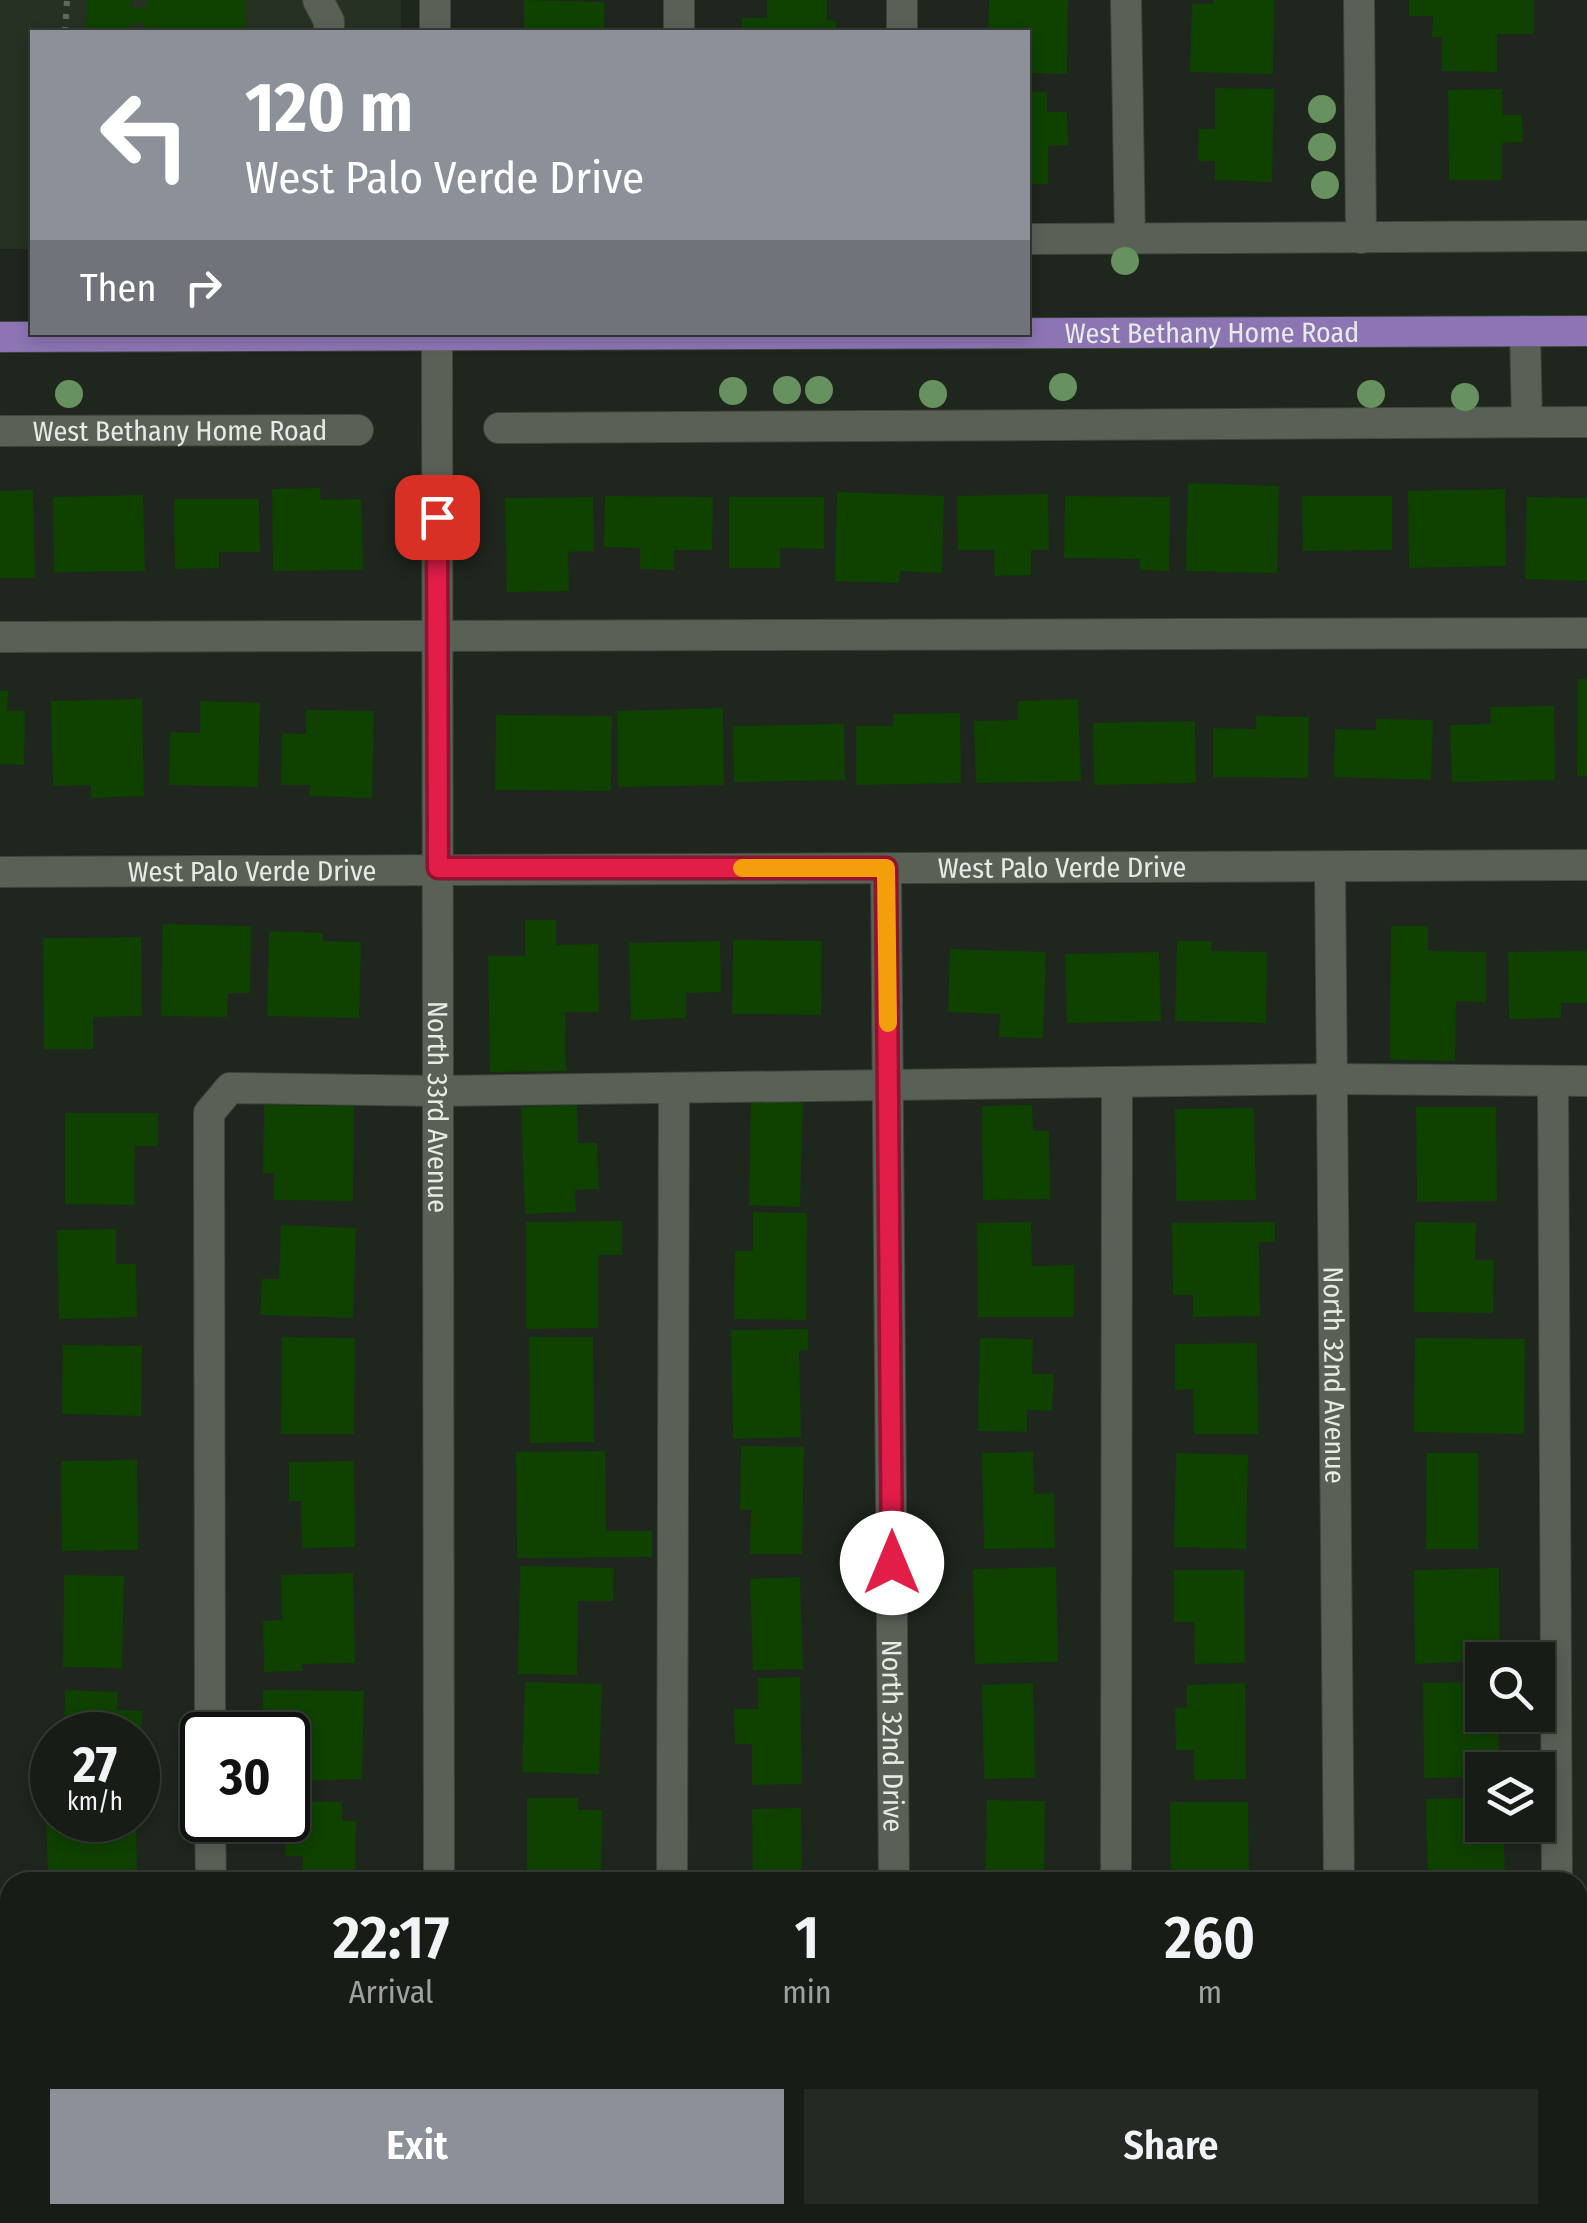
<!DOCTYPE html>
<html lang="en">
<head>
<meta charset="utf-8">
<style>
  body { margin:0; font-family:"Fira Sans Condensed",sans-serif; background:#242923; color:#f1f3f6; height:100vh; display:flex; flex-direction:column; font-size:38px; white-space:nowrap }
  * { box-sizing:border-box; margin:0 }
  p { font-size:32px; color:#9ea1a1 }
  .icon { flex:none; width:55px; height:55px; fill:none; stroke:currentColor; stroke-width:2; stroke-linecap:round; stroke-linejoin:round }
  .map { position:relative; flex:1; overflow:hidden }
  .details { position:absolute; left:0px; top:1872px; width:1588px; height:352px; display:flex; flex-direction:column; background:#171c16; border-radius:30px 30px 0 0; box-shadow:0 5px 15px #0003,0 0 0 2px #363a35 }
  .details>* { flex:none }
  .top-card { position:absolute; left:30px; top:30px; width:1000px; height:305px; border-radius:0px; box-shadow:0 5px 15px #0003,0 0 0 2px #363a35; background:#8c9099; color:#fff; overflow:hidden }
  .fabs { position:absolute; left:1465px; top:1642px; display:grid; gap:20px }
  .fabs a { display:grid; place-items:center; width:90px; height:90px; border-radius:0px; background:#171c16; box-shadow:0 5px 15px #0003,0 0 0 2px #363a35; font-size:50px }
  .speed { position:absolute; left:30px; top:1712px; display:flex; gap:20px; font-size:50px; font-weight:700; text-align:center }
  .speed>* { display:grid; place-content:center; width:130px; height:130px; border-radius:50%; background:#171c16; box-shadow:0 5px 15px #0003,0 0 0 2px #363a35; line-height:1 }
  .speed small { font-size:25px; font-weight:400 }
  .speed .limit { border:5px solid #111; border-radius:15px; background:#fff; color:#111 }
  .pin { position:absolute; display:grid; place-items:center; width:85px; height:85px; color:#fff; margin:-42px; border-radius:20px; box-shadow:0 5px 15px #0006 }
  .me { position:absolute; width:110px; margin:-55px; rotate:0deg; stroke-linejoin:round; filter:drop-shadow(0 0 8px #0008) }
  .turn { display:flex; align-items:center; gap:35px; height:210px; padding:0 50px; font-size:45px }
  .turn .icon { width:130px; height:130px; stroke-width:2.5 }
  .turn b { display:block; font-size:70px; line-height:85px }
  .then { display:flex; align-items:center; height:95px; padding:0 50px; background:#0003; gap:20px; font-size:38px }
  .eta { display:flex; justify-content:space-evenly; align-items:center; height:170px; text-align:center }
  .eta b { font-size:60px; font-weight:600; line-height:70px }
  .action { display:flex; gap:20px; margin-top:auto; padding:20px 50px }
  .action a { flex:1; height:115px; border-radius:0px; background:#8c9099; color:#fff; font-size:40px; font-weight:600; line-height:115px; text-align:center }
  .action a+a { background:#242923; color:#f1f3f6 }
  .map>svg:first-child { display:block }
  .built { fill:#263124 }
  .building { fill:#0f4100 }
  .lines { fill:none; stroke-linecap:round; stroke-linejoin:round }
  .minor-casing { stroke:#3e443d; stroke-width:32 }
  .major-casing { stroke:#3e443d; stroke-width:32 }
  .path { stroke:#626860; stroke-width:6; stroke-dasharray:5 8; stroke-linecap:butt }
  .minor { stroke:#596157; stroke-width:30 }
  .major { stroke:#8d75b4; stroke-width:30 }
  .tree { fill:#67915e }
  .route-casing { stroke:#92132f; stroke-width:25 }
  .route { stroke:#e11d48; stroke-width:18 }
  .slow { stroke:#f59e0b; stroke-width:18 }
  .labels { text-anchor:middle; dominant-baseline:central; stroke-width:10; stroke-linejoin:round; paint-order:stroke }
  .street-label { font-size:28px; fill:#e7ebe5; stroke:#0b0e0b }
</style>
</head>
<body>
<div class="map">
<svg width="1587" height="2223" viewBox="0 0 1587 2223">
  <rect width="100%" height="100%" fill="#1f261e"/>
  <!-- built -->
  <polygon class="built" points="0,0 401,0 401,32 32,32 32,249 0,249"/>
  <!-- building -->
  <g class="building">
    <polygon points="87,0 132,0 132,8 147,8 147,0 246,0 246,32 145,32 145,23 131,23 131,32 86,32"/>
    <polygon points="524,0 604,2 604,32 524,32"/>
    <polygon points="767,0 827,0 827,20 836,21 836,32 741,32 742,18 767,18"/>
    <polygon points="989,0 1068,0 1067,74 1028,73 1028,32 988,32"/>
    <polygon points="1213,0 1274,0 1273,74 1190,72 1192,4 1213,4"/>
    <polygon points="1409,0 1534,0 1534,34 1497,34 1497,72 1442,71 1442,37 1432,37 1433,16 1409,16"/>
    <polygon points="1215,88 1274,89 1272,182 1215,180 1215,161 1198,161 1199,129 1215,129"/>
    <polygon points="1502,89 1503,115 1522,115 1523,142 1502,143 1502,180 1449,180 1448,90"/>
    <polygon points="1028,92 1047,92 1047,112 1067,112 1068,145 1048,146 1048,184 1028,184"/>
    <polygon points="1188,483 1279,486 1277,573 1186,571"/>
    <polygon points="320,488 321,500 361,499 363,570 273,571 272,489"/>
    <polygon points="1505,489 1506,566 1409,568 1408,491"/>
    <polygon points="33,490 35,578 0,578 0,491"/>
    <polygon points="837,492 944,496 942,573 900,571 899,583 835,581"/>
    <polygon points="1048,494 1049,550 1031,550 1031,575 995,576 994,550 958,550 957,496"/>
    <polygon points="143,495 145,571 54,572 53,497"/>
    <polygon points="605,496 713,497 712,550 674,550 674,570 640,569 640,548 604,547"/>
    <polygon points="1065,496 1170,497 1169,571 1140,570 1140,559 1064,558"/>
    <polygon points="1302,496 1392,496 1392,550 1303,551"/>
    <polygon points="593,497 594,551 568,552 569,591 507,592 505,498"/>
    <polygon points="729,497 824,497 824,549 780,548 780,568 729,568"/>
    <polygon points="1527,497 1587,498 1587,581 1525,579"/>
    <polygon points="174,499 259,499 260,552 219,552 219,568 175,569"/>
    <polygon points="1578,679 1587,679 1587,776 1577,776"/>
    <polygon points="0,691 8,691 7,711 25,711 24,765 0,764"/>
    <polygon points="142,699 144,796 91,798 91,785 53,786 51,701"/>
    <polygon points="1078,699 1081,781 976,783 974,721 1018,720 1018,701"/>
    <polygon points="200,701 260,703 258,787 169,785 170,732 200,733"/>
    <polygon points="1554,706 1555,780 1452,782 1450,725 1491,724 1490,707"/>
    <polygon points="723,708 724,785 618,787 617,711"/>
    <polygon points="306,710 374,711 372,798 309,796 310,785 281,785 282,733 306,734"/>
    <polygon points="960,713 961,783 856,785 856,726 893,726 893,714"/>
    <polygon points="496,715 612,716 611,791 495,790"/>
    <polygon points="1256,716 1309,717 1308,778 1213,777 1213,728 1256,729"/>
    <polygon points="1376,719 1433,720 1431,780 1334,777 1335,729 1376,730"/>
    <polygon points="1195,721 1196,783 1094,785 1093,723"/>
    <polygon points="844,724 845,780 734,782 733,726"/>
    <polygon points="525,920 556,920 556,945 598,944 599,1012 565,1012 566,1071 490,1072 488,956 525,956"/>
    <polygon points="163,924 251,926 250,993 228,993 227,1017 161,1016"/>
    <polygon points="1391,926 1428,926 1428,951 1486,952 1486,1002 1456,1001 1455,1061 1390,1060"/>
    <polygon points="269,931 323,933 323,941 361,942 359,1018 267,1016"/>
    <polygon points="141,937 142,1016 93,1017 93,1049 44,1049 43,938"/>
    <polygon points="733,940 822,941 821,1015 732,1014"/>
    <polygon points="720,941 721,992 686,993 686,1018 631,1020 629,943"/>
    <polygon points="1177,941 1212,941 1211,951 1267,952 1266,1023 1175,1021"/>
    <polygon points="950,949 1046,952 1043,1038 999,1037 1000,1014 948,1012"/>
    <polygon points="1587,951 1587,1003 1561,1003 1561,1018 1509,1019 1508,952"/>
    <polygon points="1159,952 1161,1021 1067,1023 1065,954"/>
    <polygon points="751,1098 803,1099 800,1207 749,1205"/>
    <polygon points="264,1105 354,1106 353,1201 274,1200 274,1173 263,1173"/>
    <polygon points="577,1105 578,1143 597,1143 599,1189 575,1190 576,1212 525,1214 521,1107"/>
    <polygon points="1032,1105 1033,1131 1049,1131 1050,1199 983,1200 982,1106"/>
    <polygon points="1416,1107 1496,1107 1497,1201 1417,1202"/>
    <polygon points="1254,1108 1256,1200 1176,1201 1175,1109"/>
    <polygon points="65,1113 158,1113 158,1146 135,1146 134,1205 65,1204"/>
    <polygon points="753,1212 807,1213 806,1320 734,1319 735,1251 753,1251"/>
    <polygon points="622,1221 622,1255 598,1255 598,1328 526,1329 526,1222"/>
    <polygon points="1031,1222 1032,1266 1074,1265 1074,1317 978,1317 977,1223"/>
    <polygon points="1275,1222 1275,1242 1259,1242 1260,1316 1193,1317 1193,1295 1173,1295 1172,1223"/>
    <polygon points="1415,1222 1476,1223 1475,1260 1494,1260 1493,1313 1414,1312"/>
    <polygon points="281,1225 356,1228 353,1318 260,1315 262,1279 279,1279"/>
    <polygon points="116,1229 116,1264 136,1264 137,1317 59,1319 57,1230"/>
    <polygon points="808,1329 808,1350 799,1351 801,1437 733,1439 731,1330"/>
    <polygon points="282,1337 355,1338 354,1434 281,1434"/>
    <polygon points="529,1337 593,1337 594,1442 530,1443"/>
    <polygon points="980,1338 1033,1339 1032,1374 1054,1374 1052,1411 1027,1410 1027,1432 978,1431"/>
    <polygon points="1415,1338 1525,1339 1524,1434 1414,1432"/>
    <polygon points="1257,1343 1258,1434 1194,1434 1193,1389 1175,1390 1175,1344"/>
    <polygon points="63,1345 142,1346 141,1416 62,1414"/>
    <polygon points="741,1446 804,1447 802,1554 750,1554 751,1510 740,1510"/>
    <polygon points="605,1451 606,1531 652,1531 652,1557 517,1558 516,1452"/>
    <polygon points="1033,1452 1034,1494 1054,1493 1055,1548 984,1549 982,1453"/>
    <polygon points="1176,1453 1248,1455 1246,1549 1174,1547"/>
    <polygon points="1427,1453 1478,1453 1478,1549 1426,1549"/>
    <polygon points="137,1460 138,1550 62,1551 61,1461"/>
    <polygon points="354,1461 355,1547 302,1548 301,1501 289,1501 289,1462"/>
    <polygon points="520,1566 614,1568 613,1601 578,1601 577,1675 518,1674"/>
    <polygon points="1056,1567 1058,1662 975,1664 973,1569"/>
    <polygon points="1499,1568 1500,1660 1415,1664 1414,1570"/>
    <polygon points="1174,1570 1244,1570 1245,1663 1195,1664 1194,1622 1174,1622"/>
    <polygon points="353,1573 355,1663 302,1664 302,1671 264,1672 263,1621 282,1620 281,1575"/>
    <polygon points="64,1575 124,1576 122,1668 63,1667"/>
    <polygon points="800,1577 803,1669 753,1670 750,1579"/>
    <polygon points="800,1677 802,1784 752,1785 752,1744 735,1744 734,1709 758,1709 758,1678"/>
    <polygon points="525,1682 602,1684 599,1774 522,1772"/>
    <polygon points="1482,1682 1482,1715 1498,1715 1499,1770 1482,1770 1482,1777 1424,1778 1423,1683"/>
    <polygon points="1033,1683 1035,1778 984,1779 982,1685"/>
    <polygon points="1245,1683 1246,1779 1194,1780 1194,1750 1176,1750 1175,1708 1187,1708 1187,1685"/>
    <polygon points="65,1690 117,1692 117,1710 142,1711 141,1782 138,1735 64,1735"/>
    <polygon points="263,1690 364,1691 362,1779 296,1781 297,1744 288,1744 288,1735 262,1735"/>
    <polygon points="527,1798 578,1798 578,1810 602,1810 601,1882 527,1882"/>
    <polygon points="1477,1798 1477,1841 1504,1841 1505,1882 1428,1882 1426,1799"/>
    <polygon points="987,1800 1045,1801 1044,1882 985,1882"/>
    <polygon points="288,1801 342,1802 342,1821 356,1821 355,1882 281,1882 281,1877 302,1877 303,1856 285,1856"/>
    <polygon points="1170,1802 1248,1802 1249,1882 1171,1882"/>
    <polygon points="46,1808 52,1808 52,1820 136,1820 137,1882 48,1882"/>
    <polygon points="801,1808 802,1882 753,1882 752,1809"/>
    <rect x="1578" y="1977" width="9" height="73"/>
    <polygon points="1578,2211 1587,2211 1587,2223 1575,2223"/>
    <rect x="263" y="2215" width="91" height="8"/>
    <rect x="1216" y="2215" width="103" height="8"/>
    <polygon points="1334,2215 1440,2217 1440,2223 1334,2223"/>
    <polygon points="1456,2215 1560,2215 1559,2223 1456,2223"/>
    <rect x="979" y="2217" width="107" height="6"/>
  </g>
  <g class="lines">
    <defs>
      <g id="minor">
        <polyline points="318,0 329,21 329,32"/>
        <polyline points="435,0 435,32"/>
        <polyline points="679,0 679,32"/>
        <polyline points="902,0 902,32"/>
        <polyline points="1126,0 1130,239"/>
        <polyline points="1359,0 1361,238"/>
        <polyline points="1028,239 1587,236"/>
        <polyline points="1525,331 1527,422"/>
        <path id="s1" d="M437,332L439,1882"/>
        <polyline points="499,428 1587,422"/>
        <path id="s2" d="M0,431L358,430"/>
        <polyline points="0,637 1587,633"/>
        <path id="s3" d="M1330,867L1339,1882"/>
        <path id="s4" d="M886,868L894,1882"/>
        <path id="s5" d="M0,872L1587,865"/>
        <polyline points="1553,1082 1557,1882"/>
        <polyline points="210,1735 209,1113 230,1088 438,1091 1330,1079 1587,1081"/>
        <polyline points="210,1820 211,1882"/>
        <polyline points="672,1882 674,1089"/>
        <polyline points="1116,1882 1117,1085"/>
        <polyline points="1578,1913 1587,1913"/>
        <polyline points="0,1920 10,1920"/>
        <polyline points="1578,2142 1587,2142"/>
        <polyline points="0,2149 10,2149"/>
        <polyline points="440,2215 440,2223"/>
      </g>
      <g id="major">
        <path id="s6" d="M0,337L1587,331"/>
      </g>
    </defs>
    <!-- minor casing -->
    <use href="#minor" class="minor-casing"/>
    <!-- major casing -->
    <use href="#major" class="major-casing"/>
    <!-- path -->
    <polyline class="path" points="65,32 67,0"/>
    <!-- minor -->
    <use href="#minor" class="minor"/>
    <!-- major -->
    <use href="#major" class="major"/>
  </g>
  <!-- trees -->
  <g class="tree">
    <circle cx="1322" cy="109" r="14"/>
    <circle cx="1322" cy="147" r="14"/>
    <circle cx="1325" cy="185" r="14"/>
    <circle cx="1125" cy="261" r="14"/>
    <circle cx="1063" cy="387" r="14"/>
    <circle cx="787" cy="390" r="14"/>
    <circle cx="819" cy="390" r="14"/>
    <circle cx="733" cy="391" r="14"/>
    <circle cx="69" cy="394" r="14"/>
    <circle cx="933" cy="394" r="14"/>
    <circle cx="1371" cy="394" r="14"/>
    <circle cx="1465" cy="397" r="14"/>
  </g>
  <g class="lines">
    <defs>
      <polyline id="route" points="437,517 438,868 886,868 892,1563"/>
    </defs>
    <!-- route casing -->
    <use href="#route" class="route-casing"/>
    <!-- route -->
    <use href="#route" class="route"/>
    <!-- slow -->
    <polyline class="slow" points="742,868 886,868 888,1023"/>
  </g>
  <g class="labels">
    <!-- street labels -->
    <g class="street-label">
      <text stroke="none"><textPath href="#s6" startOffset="1212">West Bethany Home Road</textPath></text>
      <text stroke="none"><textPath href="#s2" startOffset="180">West Bethany Home Road</textPath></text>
      <text stroke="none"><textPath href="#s5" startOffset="1062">West Palo Verde Drive</textPath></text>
      <text stroke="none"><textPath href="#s5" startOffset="252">West Palo Verde Drive</textPath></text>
      <text stroke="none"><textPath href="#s1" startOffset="775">North 33rd Avenue</textPath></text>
      <text stroke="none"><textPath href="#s3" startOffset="508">North 32nd Avenue</textPath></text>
      <text stroke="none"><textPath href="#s4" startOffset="868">North 32nd Drive</textPath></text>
    </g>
  </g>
</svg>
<div class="fabs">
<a><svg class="icon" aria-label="search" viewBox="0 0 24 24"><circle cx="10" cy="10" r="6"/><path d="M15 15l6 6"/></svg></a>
<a><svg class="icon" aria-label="layers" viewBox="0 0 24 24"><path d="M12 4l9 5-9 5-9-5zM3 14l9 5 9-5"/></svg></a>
</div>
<div class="speed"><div>27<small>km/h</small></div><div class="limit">30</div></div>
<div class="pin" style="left:437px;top:517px;background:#d93025"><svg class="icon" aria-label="arrive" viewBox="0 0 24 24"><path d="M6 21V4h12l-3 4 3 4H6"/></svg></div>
<svg class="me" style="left:892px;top:1563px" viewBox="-20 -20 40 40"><circle r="19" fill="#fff"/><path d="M0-13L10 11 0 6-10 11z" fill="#e11d48"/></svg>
<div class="top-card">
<div class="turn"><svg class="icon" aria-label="left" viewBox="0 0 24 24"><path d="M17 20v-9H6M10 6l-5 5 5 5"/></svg><div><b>120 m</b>West Palo Verde Drive</div></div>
<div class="then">Then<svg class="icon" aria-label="right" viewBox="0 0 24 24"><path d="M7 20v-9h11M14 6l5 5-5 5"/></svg></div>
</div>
<section class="details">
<div class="eta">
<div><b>22:17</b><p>Arrival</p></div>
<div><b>1</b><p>min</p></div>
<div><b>260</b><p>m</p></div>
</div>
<div class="action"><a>Exit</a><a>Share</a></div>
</section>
</div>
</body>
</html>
